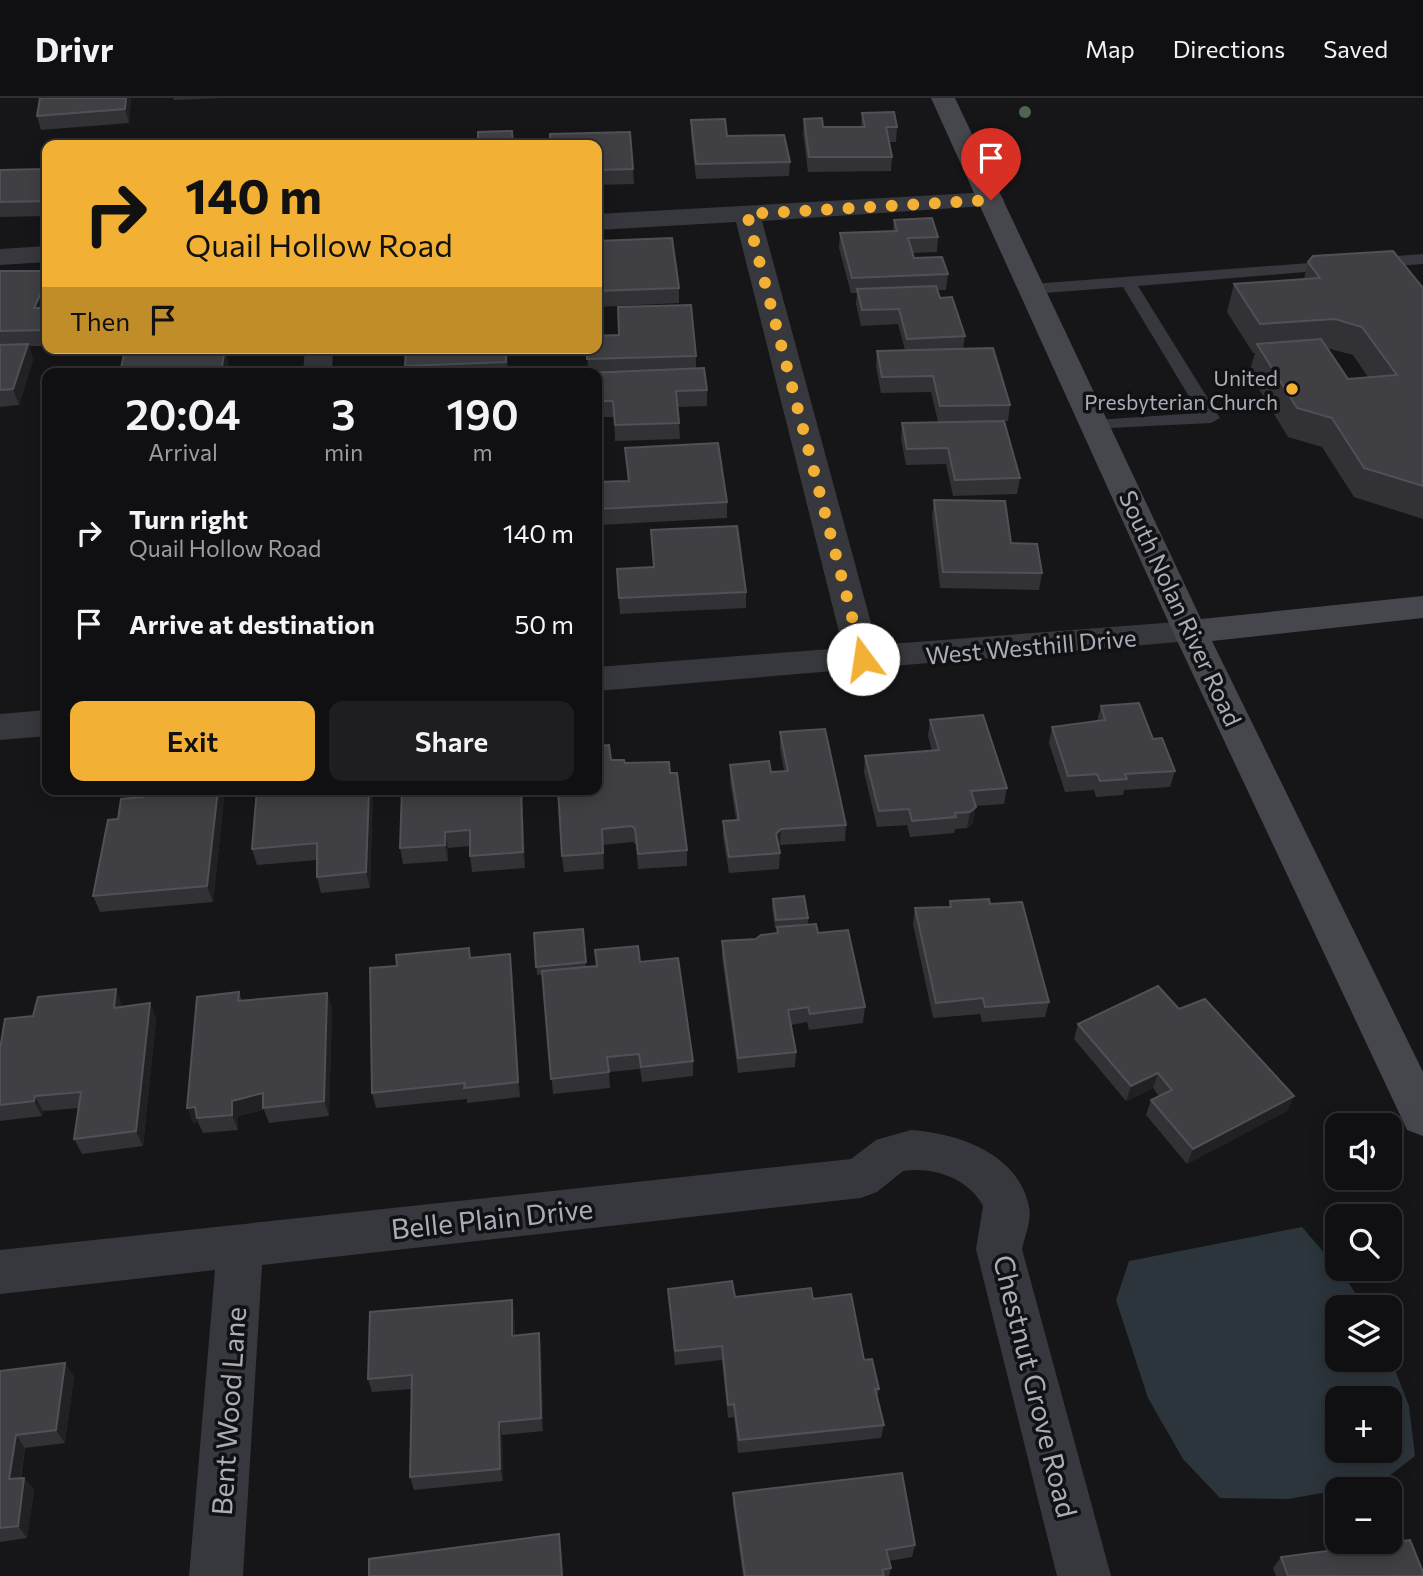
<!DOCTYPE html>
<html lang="en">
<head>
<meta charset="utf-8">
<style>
  body { margin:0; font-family:Commissioner,sans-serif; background:#1e1e20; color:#f1f3f6; height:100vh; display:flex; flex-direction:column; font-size:26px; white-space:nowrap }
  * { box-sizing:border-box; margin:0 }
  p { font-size:23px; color:#9c9d9f }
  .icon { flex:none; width:38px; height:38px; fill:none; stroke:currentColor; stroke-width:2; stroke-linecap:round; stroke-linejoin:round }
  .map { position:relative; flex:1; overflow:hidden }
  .sheet { position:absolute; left:42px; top:270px; width:560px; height:427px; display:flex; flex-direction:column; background:#101012; border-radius:14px; box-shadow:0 4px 18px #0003,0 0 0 2px #303032 }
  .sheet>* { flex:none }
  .banner { position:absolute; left:42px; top:42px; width:560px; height:214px; border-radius:14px; box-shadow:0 4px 18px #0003,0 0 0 2px #303032; background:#f2b134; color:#111; overflow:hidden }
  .buttons { position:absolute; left:1325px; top:1015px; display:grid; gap:14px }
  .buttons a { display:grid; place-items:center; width:77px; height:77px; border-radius:14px; background:#101012; box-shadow:0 4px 18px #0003,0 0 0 2px #303032; font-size:35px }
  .pin { position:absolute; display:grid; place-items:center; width:60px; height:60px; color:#fff; margin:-72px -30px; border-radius:50% 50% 50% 0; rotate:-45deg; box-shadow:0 0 7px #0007 }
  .pin .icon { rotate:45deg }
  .me { position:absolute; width:77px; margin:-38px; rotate:346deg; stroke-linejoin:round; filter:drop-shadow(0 0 5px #0008) }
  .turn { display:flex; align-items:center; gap:24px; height:147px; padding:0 28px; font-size:32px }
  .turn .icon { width:91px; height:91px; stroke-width:2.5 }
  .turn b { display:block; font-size:49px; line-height:60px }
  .then { display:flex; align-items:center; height:66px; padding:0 28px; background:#0003; gap:14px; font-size:26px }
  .eta { display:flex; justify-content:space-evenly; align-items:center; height:119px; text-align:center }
  .eta b { font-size:42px; font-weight:600; line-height:49px }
  .cta { display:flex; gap:14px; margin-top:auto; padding:14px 28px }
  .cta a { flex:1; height:80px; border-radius:14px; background:#f2b134; color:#111; font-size:28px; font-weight:600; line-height:80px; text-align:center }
  .cta a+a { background:#1e1e20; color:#f1f3f6 }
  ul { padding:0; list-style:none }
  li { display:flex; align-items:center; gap:21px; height:91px; padding:0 28px }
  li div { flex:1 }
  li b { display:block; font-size:26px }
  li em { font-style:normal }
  header { display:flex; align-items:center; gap:42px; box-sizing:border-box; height:98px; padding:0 35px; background:#101012; border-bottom:2px solid #303032 }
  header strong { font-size:33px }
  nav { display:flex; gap:38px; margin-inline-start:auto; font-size:24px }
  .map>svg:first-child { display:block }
  .water { fill:#2c353c; fill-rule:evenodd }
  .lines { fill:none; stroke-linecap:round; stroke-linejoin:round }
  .lane { fill:#37383d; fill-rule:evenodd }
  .street { fill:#37383d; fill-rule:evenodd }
  .secondary { fill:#45474d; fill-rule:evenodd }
  .tree { fill:#506452 }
  .wall { fill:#323236; fill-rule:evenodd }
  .shaded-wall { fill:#212124 }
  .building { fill:#3f3f44; stroke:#4f5156; stroke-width:2 }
  .route { stroke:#f2b134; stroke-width:12; stroke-dasharray:0 21.6 }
  .poi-dot { fill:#f2b134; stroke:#111113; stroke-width:2.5 }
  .labels { text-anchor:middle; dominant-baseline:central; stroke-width:7; stroke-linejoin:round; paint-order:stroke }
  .far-poi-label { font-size:21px; fill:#a8adb8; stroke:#111113; text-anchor:end }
  .street-label { font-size:24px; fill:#a8adb8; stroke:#111113 }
  .near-street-label { font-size:28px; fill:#a8adb8; stroke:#111113 }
</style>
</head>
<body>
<header>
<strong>Drivr</strong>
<nav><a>Map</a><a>Directions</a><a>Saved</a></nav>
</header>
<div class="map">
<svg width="1423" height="1478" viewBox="0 0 1423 1478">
  <rect width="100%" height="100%" fill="#161618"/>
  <!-- water -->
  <path class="water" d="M1302,1129L1345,1179L1364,1209H1337V1262H1390V1259L1409,1308L1415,1358L1380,1385L1288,1401L1220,1400L1183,1361L1148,1300L1116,1202L1129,1163ZM1337,1300H1390V1353H1337Z"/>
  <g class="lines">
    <!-- lane -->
    <g class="lane">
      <polygon points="1423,156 1423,166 1370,170 1362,165 1370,160"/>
      <polygon points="1335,163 1343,168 1341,171 1138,188 1220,320 1211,325 1090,331 1087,327 1096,322 1199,315 1123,189 1032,196 1024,191 1032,186"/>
    </g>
    <!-- street -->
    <g class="street">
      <polygon points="991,94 1000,97 1004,102 1000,107 762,123 877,547 1190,523 1202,526 1207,534 1202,542 597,593 597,569 843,550 736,124 597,132 597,116"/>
      <polygon points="47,148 47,164 0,167 0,151"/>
      <polygon points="305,250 333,250 332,275 303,275"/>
      <polygon points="47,612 47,638 0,642 0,616"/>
      <path d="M911,1032C958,1035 1019,1056 1029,1109C1032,1122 1025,1138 1022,1151L1111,1478H1057L976,1151L983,1108C969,1080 932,1068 903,1073L877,1094L861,1100L262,1167L243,1478H189L215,1172L0,1196V1152L851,1061L876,1042Z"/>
    </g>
    <!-- secondary -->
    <polygon class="secondary" points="931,0 955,0 1201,521 1423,498 1423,520 1212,543 1423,974 1423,1038 1407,1032 1401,1019 1173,534"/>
  </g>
  <!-- trees -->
  <circle class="tree" cx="1025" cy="14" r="6"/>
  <!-- wall -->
  <g class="wall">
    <polygon points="131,0 129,25 41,32 37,18"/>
    <polygon points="173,0 221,0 174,2"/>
    <polygon points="862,15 897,29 896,44 889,44 892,59 891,73 808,74 803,35 804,21 823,29 861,29"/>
    <polygon points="691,22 790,64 789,78 696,81 691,37"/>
    <polygon points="597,47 633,71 634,86 597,87"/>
    <polygon points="47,65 47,118 0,119 0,72 44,71"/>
    <polygon points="894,122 938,139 937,154 913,155 914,160 948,176 946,192 937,192 940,200 965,238 963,251 1010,307 1008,323 1004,323 1020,380 1017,396 953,398 946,366 906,367 901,341 902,325 938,324 931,294 881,295 876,268 877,253 905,252 898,226 861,228 856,206 857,195 851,195 839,150 840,135 893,133"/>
    <polygon points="597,143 679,190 679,205 597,209"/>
    <path d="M1308,164L1423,190V421L1354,399L1322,349L1288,339L1249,275L1255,255H1253L1227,214L1234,186L1304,181ZM1327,250L1353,257L1368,279L1348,281Z"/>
    <polygon points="0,173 47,173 47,209 46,210 47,210 47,248 29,248 33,262 19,307 0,309"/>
    <polygon points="406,250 508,250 508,275 406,275 405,268"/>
    <polygon points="587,250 696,258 696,271 707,292 707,308 678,309 680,341 615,343 614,319 597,319 597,275 588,275"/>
    <polygon points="625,350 727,404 727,420 600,427 597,400 628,383"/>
    <polygon points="934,402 1011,445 1042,475 1039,492 940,490 932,418"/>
    <polygon points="651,432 746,494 746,510 620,516 617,471 654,469"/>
    <polygon points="1101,608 1153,641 1175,673 1170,689 1124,692 1123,697 1096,699 1094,692 1065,694 1049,645 1052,629 1097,623"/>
    <polygon points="930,622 1007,690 1004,706 976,708 973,725 967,730 955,731 954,735 910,739 907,727 877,729 864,674 865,658 932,653 928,638"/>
    <polygon points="780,634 846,727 845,743 780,747 779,749 780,755 779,771 729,775 723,739 723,723 736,722 730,683 730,667 771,674 784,673 780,650"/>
    <polygon points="611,662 670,675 687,752 687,768 638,771 636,747 633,744 603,747 604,771 564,774 562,758"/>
    <polygon points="373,691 370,790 321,795 317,779 317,762 257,767 252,751"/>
    <polygon points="402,691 522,691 525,770 472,774 470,758 470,748 448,750 448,763 403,766 400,750"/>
    <polygon points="167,694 224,700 213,804 100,814 93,798 118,721 143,699"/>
    <polygon points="773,801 808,820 808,827 818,835 865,909 863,925 809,932 807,924 791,927 796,954 795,969 738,975 722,859 722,843 756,841 777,835 777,830 775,830 772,809"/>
    <polygon points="950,803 990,806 1049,904 1045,919 982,924 980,916 933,920 913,826 915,810 949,809"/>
    <polygon points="583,831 586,869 640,864 693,963 693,978 642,984 640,971 609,974 610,990 553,996 543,876 537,877 534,835"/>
    <polygon points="471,860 512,872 520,999 467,1005 467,1001 376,1010 372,995 397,868"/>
    <polygon points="239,894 242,903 327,895 332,911 329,1018 269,1025 264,1012 238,1018 238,1032 203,1035 198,1024 193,1025"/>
    <polygon points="150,905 156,921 143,1048 82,1056 74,1041 79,1010 43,1013 42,1018 0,1023 0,951 122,907 122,909"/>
    <polygon points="1179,911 1294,998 1287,1013 1187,1066 1146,1017 1151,1002 1159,998 1153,990 1126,1003 1074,941 1078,926"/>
    <polygon points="668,1191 735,1199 813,1201 864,1262 879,1291 877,1301 884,1327 881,1340 738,1355 734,1319 728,1320 722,1262 675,1267"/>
    <polygon points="512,1202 514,1215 515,1238 539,1235 541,1249 543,1333 502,1337 503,1383 414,1392 410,1379 412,1291 372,1294 368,1281"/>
    <polygon points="0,1273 74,1278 65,1345 25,1350 21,1380 24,1380 34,1392 27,1440 0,1444"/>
    <polygon points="733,1395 915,1447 912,1459 889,1463 891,1470 889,1478 743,1478 733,1407"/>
    <polygon points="1281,1459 1423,1478 1276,1478 1273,1470"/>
  </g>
  <!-- shaded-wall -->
  <g class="shaded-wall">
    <polygon points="126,0 131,0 129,25 125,11"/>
    <polygon points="42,193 47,209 39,225 34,210"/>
    <polygon points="28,246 33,262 19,307 13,291"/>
    <polygon points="225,250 229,266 227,275 221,275"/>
    <polygon points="506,250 508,250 508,275 506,264"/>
    <polygon points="218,691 221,691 224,700 213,804 207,788"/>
    <polygon points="369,691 373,691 370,790 366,774"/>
    <polygon points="521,691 522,691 525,770 523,754"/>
    <polygon points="976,709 973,725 967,730 970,714"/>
    <polygon points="781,731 780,747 776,752 776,736"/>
    <polygon points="445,734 448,750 448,763 445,747"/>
    <polygon points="510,856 512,872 520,999 518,984"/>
    <polygon points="116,891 122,907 121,925 114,910"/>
    <polygon points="327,895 332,911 329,1018 324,1003"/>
    <polygon points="150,905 156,921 143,1048 136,1033"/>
    <polygon points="1158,975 1153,990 1126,1003 1131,988"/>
    <polygon points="263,995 264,1012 238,1018 238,1032 232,1017 232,1003"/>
    <polygon points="35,998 43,1013 42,1018 34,1003"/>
    <polygon points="1294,998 1287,1013 1187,1066 1193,1051"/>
    <polygon points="195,1009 198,1024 193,1025 187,1010"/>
    <polygon points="512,1202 514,1215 515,1252 512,1238"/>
    <polygon points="539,1235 541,1249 543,1333 541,1320"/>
    <polygon points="65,1265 74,1278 65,1345 56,1332"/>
    <polygon points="499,1324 502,1337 503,1383 500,1371"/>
    <polygon points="16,1337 25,1350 18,1394 9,1381"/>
    <polygon points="24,1380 34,1392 27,1440 18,1428"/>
    <polygon points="559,1436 561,1448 563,1478 562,1478"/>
  </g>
  <!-- building -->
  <g class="building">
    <polygon points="40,0 126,0 125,11 37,18"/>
    <polygon points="894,14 897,29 886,29 892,59 809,59 804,21 822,20 823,29 865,29 862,15"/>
    <polygon points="725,21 727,38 784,37 790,64 696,66 691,22"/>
    <polygon points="512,33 513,47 478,47 478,34"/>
    <polygon points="630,34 633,71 597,72 597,47 550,47 550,36"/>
    <polygon points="361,42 360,47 299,47 299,46"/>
    <polygon points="47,65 47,103 0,104 0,72 44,71"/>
    <polygon points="932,120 938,139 908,140 914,160 942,159 948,176 852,180 840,135 897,133 894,122"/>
    <polygon points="672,140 679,190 597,193 597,143"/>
    <polygon points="1393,153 1423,190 1423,388 1364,370 1332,320 1297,310 1257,246 1321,241 1348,281 1397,277 1362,229 1335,221 1260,226 1234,186 1320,180 1308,164 1313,158"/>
    <polygon points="0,173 47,173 47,193 42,193 34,210 47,210 47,232 0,233"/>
    <polygon points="936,188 940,200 952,199 965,238 907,241 899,211 862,212 857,191"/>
    <polygon points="691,207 696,258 587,261 587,250 597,250 597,238 619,237 618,209"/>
    <polygon points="28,246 13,291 0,292 0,247"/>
    <polygon points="225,250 221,275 120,275 124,256"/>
    <polygon points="406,250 506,250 506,264 405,268"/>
    <polygon points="993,250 1010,307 940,308 933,278 882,279 877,253"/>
    <polygon points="704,270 707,292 676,293 679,325 615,327 613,303 597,303 597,275 588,275"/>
    <polygon points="1004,323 1020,380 955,382 948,350 907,351 902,325"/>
    <polygon points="718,345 727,404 599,411 597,384 629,383 625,350"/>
    <polygon points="934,402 1005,403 1011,445 1037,446 1042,475 943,474"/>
    <polygon points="737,428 746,494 619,500 617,471 654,469 651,432"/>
    <polygon points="1139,605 1153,641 1162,640 1175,673 1125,676 1127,681 1100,683 1097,676 1068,678 1052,629 1105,622 1101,608"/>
    <polygon points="983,617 1007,690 971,693 976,709 970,714 955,715 956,719 912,723 909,711 879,713 865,658 939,652 930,622"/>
    <polygon points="825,631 846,727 781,731 776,736 780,755 729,759 723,723 739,722 730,667 769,663 771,674 788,673 780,634"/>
    <polygon points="609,647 611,662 624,662 625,665 669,664 670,675 677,675 687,752 638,756 635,731 632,728 602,731 603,755 562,758 558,691 597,691 597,648"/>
    <polygon points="167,691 218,691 207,788 93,798 108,722 118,721 121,701 143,699 144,696 167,694"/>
    <polygon points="257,691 369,691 366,774 317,779 317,745 252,751"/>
    <polygon points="402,691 521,691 523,754 470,758 470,732 445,734 445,747 400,750"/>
    <polygon points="804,798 808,820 776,822 773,801"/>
    <polygon points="989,801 990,806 1022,804 1049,904 985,909 983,900 936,905 915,810 951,809 950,803"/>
    <polygon points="816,826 818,835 848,832 865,909 810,916 808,909 788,912 796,954 738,960 722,843 756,841 761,837 778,835 777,829"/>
    <polygon points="583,831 586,864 536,869 534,835"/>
    <polygon points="638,848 640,864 678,860 693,963 641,969 639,956 607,959 609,974 551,981 542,873 597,868 595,852"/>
    <polygon points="469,850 470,860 510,856 518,984 464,990 465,985 372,995 370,870 397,868 396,857"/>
    <polygon points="1158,888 1179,911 1205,901 1294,998 1193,1051 1151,1002 1172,992 1158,975 1131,988 1078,926"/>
    <polygon points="116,891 114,910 150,905 136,1033 74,1041 81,994 35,998 34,1003 0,1007 0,951 5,921 33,918 38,899"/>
    <polygon points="239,894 238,903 327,895 324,1003 263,1010 263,995 232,1003 232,1017 197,1020 195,1009 187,1010 197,899"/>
    <polygon points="732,1183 735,1199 811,1190 813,1201 851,1196 864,1262 872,1261 879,1291 875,1291 884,1327 739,1342 734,1306 728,1307 722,1248 675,1253 668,1191"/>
    <polygon points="512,1202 512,1238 539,1235 541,1320 499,1324 500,1371 410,1379 412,1277 368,1281 370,1214"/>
    <polygon points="65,1265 56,1332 16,1337 9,1381 24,1380 18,1428 0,1430 0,1273"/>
    <polygon points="902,1375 915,1447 886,1452 891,1470 882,1472 884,1478 745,1478 733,1395"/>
    <polygon points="559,1436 562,1478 369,1478 369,1461"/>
    <polygon points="1410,1442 1423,1474 1423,1478 1288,1478 1281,1459"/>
  </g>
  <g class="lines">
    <!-- route -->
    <polyline class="route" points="863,561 747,116 991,102"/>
  </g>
  <!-- markers -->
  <circle class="poi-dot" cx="1292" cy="291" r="7"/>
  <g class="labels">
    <!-- far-poi labels -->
    <g class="far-poi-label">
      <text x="1278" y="279">United<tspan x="1278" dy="24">Presbyterian Church</tspan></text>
    </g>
    <!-- street labels -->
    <g class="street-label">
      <text transform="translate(1181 510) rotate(65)">South Nolan River Road</text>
      <text transform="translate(1031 548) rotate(-5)">West Westhill Drive</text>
    </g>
    <!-- near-street labels -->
    <g class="near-street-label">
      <text transform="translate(492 1120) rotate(-6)">Belle Plain Drive</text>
      <text transform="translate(1036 1288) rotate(76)">Chestnut Grove Road</text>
      <text transform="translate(228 1313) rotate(-86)">Bent Wood Lane</text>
    </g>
  </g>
</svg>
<div class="buttons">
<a><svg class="icon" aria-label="sound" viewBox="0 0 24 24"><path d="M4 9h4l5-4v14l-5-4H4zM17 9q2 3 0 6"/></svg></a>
<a><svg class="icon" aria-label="search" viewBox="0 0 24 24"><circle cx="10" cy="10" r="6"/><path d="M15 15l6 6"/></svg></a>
<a><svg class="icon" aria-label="layers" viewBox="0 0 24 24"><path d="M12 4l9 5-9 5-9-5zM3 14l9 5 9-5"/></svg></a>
<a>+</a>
<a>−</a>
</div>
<div class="pin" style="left:991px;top:102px;background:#d93025"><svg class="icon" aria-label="arrive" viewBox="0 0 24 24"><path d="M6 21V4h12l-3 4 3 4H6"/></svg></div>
<svg class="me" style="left:863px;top:561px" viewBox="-20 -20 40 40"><circle r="19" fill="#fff"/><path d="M0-13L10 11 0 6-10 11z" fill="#f2b134"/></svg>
<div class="banner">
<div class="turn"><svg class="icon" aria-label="right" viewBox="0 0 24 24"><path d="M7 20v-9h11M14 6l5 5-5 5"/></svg><div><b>140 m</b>Quail Hollow Road</div></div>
<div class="then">Then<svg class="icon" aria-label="arrive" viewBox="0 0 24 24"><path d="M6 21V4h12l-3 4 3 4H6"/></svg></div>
</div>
<section class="sheet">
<div class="eta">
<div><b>20:04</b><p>Arrival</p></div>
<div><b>3</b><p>min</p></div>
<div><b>190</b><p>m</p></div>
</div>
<ul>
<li><svg class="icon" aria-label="right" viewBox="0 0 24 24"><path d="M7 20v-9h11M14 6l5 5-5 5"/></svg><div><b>Turn right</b><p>Quail Hollow Road</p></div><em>140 m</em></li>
<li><svg class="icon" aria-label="arrive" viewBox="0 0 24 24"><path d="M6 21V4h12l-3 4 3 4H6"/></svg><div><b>Arrive at destination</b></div><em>50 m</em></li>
</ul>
<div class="cta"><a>Exit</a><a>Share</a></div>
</section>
</div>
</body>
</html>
